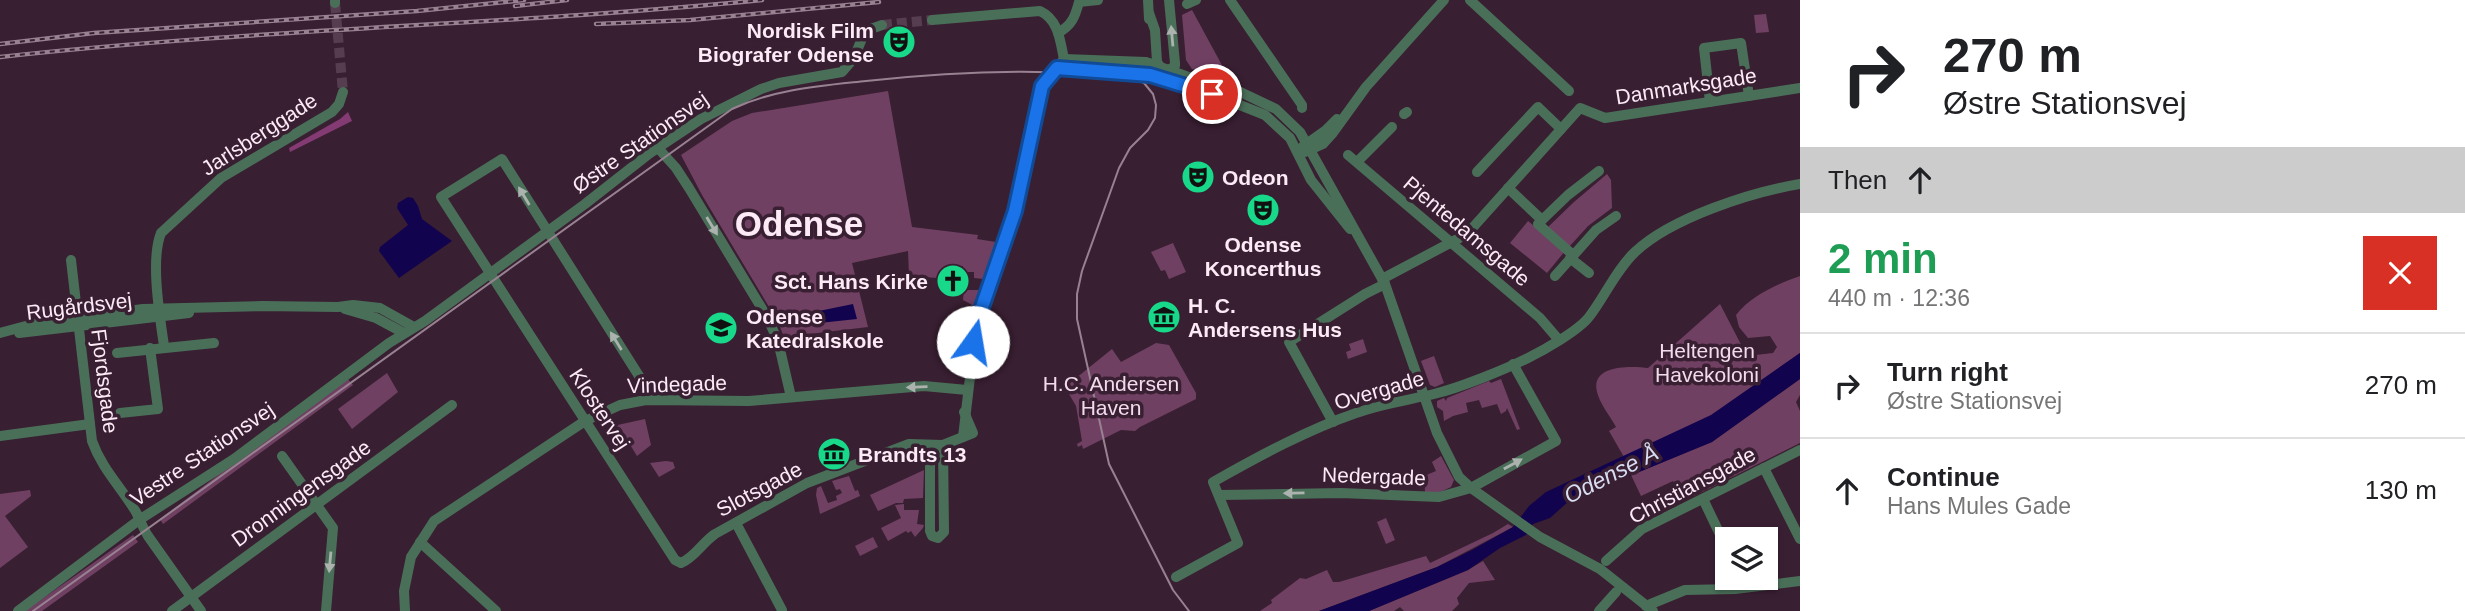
<!DOCTYPE html>
<html lang="en">
<head>
<meta charset="utf-8">
<style>
  body { margin:0; font-family:Helvetica,sans-serif; background:#f6f6f6; color:#202124; height:100vh; display:flex; flex-direction:column; font-size:26px; white-space:nowrap }
  * { box-sizing:border-box; margin:0 }
  p { font-size:23px; color:#757577 }
  .icon { flex:none; width:38px; height:38px; fill:none; stroke:currentColor; stroke-width:2; stroke-linecap:round; stroke-linejoin:round }
  .map { position:relative; flex:1; overflow:hidden }
  .side { display:flex; flex-direction:column; background:#fff; width:665px }
  .side>* { flex:none }
  .guide { background:#fff; color:#202124; overflow:hidden }
  .fabs { position:absolute; left:1715px; top:527px; display:grid; gap:14px }
  .fabs a { display:grid; place-items:center; width:63px; height:63px; border-radius:0px; background:#fff; box-shadow:0 2px 5px #0004; font-size:35px }
  .pin { position:absolute; display:grid; place-items:center; width:60px; height:60px; color:#fff; margin:-30px; border:4px solid #fff; border-radius:50%; box-shadow:0 2px 7px #0007 }
  .me { position:absolute; width:77px; margin:-38px; rotate:13deg; stroke-linejoin:round; filter:drop-shadow(0 0 5px #0008) }
  .turn { display:flex; align-items:center; gap:24px; height:147px; padding:0 28px; font-size:32px }
  .turn .icon { width:91px; height:91px; stroke-width:2.5 }
  .turn b { display:block; font-size:49px; line-height:60px }
  .then { display:flex; align-items:center; height:66px; padding:0 28px; background:#0003; gap:14px; font-size:26px }
  .round { display:grid; place-items:center; flex:none; width:74px; height:74px; border-radius:0px; background:#f6f6f6 }
  .headline { display:flex; align-items:center; justify-content:space-between; height:119px; padding:0 28px }
  h1 { font-size:42px; font-weight:800; line-height:52px; color:#1e9e55 }
  ul { padding:0; list-style:none }
  li { display:flex; align-items:center; gap:21px; height:105px; padding:0 28px; border-top:2px solid #e0e0e0 }
  li div { flex:1 }
  li b { display:block; font-size:26px }
  li em { font-style:normal }
  main { display:flex; flex:1; min-height:0 }
  .map>svg:first-child { display:block }
  .green { fill:#704063 }
  .forest { fill:#843a72 }
  .water { fill:#12034f }
  .lines { fill:none; stroke-linecap:round; stroke-linejoin:round }
  .minor-tunnel { stroke:#563d4f; stroke-width:10; stroke-dasharray:10 5; stroke-linecap:butt }
  .minor { stroke:#4a6f59; stroke-width:10 }
  .tram { stroke:#988292; stroke-width:2 }
  .rail-casing { stroke:#988292; stroke-width:4.5 }
  .rail { stroke:#391f32; stroke-width:2; stroke-dasharray:5; stroke-linecap:butt }
  .oneway { fill:#acb3af }
  .route-casing { stroke:#114b97; stroke-width:18 }
  .route { stroke:#1a73e8; stroke-width:12 }
  .labels { text-anchor:middle; dominant-baseline:central; stroke-width:7; stroke-linejoin:round; paint-order:stroke }
  .poi-label { font-size:21px; font-weight:bold; fill:#fceaf6; stroke:#391f32; text-anchor:start }
  .street-label { font-size:21px; fill:#fceaf6; stroke:#391f32 }
  .park-label { font-size:21px; fill:#f2dceb; stroke:#391f32 }
  .water-label { font-size:23px; font-style:italic; fill:#d8ddf3; stroke:#391f32 }
  .town-label { font-size:35px; font-weight:bold; fill:#fceaf6; stroke:#391f32 }
</style>
</head>
<body>
<main>
<div class="map">
<svg width="1800" height="611" viewBox="0 0 1800 611">
  <rect width="100%" height="100%" fill="#391f32"/>
  <!-- green -->
  <g class="green">
    <polygon points="1192,10 1230,80 1192,69 1186,60 1182,15"/>
    <polygon points="1766,14 1769,32 1756,33 1754,15"/>
    <polygon points="888,91 912,227 978,235 977,239 996,242 984,279 974,278 974,272 968,272 968,278 963,278 963,266 955,266 954,271 939,271 938,278 909,276 908,251 852,263 868,327 784,337 778,322 702,195 681,155 732,121 752,113"/>
    <polygon points="1607,174 1611,180 1612,208 1588,226 1569,247 1547,228 1574,202"/>
    <polygon points="1528,221 1565,251 1547,273 1510,243"/>
    <polygon points="1173,243 1186,272 1169,279 1165,270 1161,271 1151,252"/>
    <path d="M1800,276V353L1712,415L1624,457L1609,431L1616,427C1610,416 1600,404 1597,392C1590,364 1632,366 1648,368L1720,304L1747,356L1773,353L1777,347L1770,336L1748,338L1739,327L1736,315C1751,296 1777,284 1800,276Z"/>
    <polygon points="964,290 979,290 974,306 963,300"/>
    <polygon points="1363,339 1367,352 1348,359 1346,352 1351,350 1349,344"/>
    <polygon points="1156,343 1169,345 1196,393 1196,399 1140,427 1135,431 1121,430 1083,449 1082,445 1078,447 1077,444 1082,441 1076,406 1065,387 1112,349 1121,362"/>
    <polygon points="1434,356 1444,383 1435,387 1430,385 1421,361"/>
    <polygon points="387,373 398,392 352,429 338,409"/>
    <polygon points="347,378 353,385 163,524 160,519"/>
    <polygon points="1501,379 1520,429 1517,430 1507,408 1506,411 1501,414 1497,404 1482,408 1479,400 1466,403 1468,412 1453,416 1444,421 1443,411 1437,407 1437,401 1444,398 1446,401 1447,398 1489,381 1491,383"/>
    <polygon points="1800,379 1800,395 1796,402 1800,411 1800,443 1684,501 1673,481 1641,496 1631,475 1712,442"/>
    <polygon points="645,419 651,445 637,456 629,443 623,442 613,426"/>
    <polygon points="1441,456 1454,480 1451,487 1436,494 1425,492 1424,476 1436,471 1432,462"/>
    <polygon points="666,461 673,462 675,468 659,477 650,463"/>
    <polygon points="924,470 923,498 904,499 903,503 896,503 878,511 870,495"/>
    <polygon points="849,476 855,491 858,490 860,496 820,514 816,495 817,488 821,486 828,503 837,500 836,496 842,493 840,489 836,490 832,481"/>
    <polygon points="30,490 31,496 5,516 28,547 0,568 0,494"/>
    <polygon points="904,504 904,510 919,510 917,524 924,525 923,528 915,537 911,531 908,533 906,531 888,541 881,528 901,518 895,505"/>
    <polygon points="1386,518 1395,540 1386,544 1377,522"/>
    <polygon points="1508,524 1513,527 1437,567 1319,611 1260,611 1272,603 1271,600 1300,578 1306,579 1327,570 1333,582 1339,582 1426,556 1430,563 1493,533"/>
    <polygon points="133,535 138,542 42,611 25,611"/>
    <polygon points="873,537 878,547 860,556 855,546"/>
    <polygon points="1483,561 1495,580 1469,583 1457,598 1459,604 1452,611 1404,611 1400,607 1394,611 1369,611 1468,570"/>
  </g>
  <!-- forest -->
  <polygon class="forest" points="348,112 352,121 290,152 289,148 340,119"/>
  <!-- water -->
  <g class="water">
    <polygon points="408,197 413,198 418,206 422,219 452,241 399,278 379,251 380,247 408,225 397,208 398,203"/>
    <polygon points="853,304 857,319 810,324 809,313"/>
    <polygon points="1800,353 1800,379 1712,442 1569,501 1550,518 1533,524 1526,535 1500,548 1468,570 1369,611 1319,611 1437,567 1472,550 1513,527 1529,506 1546,492 1711,415"/>
  </g>
  <g class="lines">
    <!-- minor-tunnel -->
    <g class="minor-tunnel">
      <polyline points="335,3 343,92"/>
      <polyline points="882,25 932,20"/>
    </g>
    <!-- minor -->
    <g class="minor">
      <polyline points="335,0 335,3"/>
      <polyline points="1148,0 1149,19"/>
      <polyline points="1169,0 1175,63 1175,66 1170,69"/>
      <polyline points="1230,0 1302,105 1302,108"/>
      <polyline points="1470,0 1569,91"/>
      <polyline points="1187,4 1196,0"/>
      <polyline points="1149,13 1155,30 1157,62 1162,70"/>
      <path d="M932,20L1040,11C1059,20 1060,41 1064,59L1043,83L1015,211L976,326L963,437"/>
      <path d="M1058,33C1072,25 1075,17 1079,2L1098,0"/>
      <polyline points="1064,59 1146,62 1203,82 1234,89 1276,109 1300,132 1385,284 1437,433 1459,477 1471,488 1540,537 1600,569 1653,611"/>
      <polyline points="1057,68 1150,75 1212,94 1265,115 1290,138 1311,180 1350,229"/>
      <polyline points="1710,102 1704,48 1741,43 1749,96"/>
      <polyline points="1404,114 1407,112"/>
      <polyline points="1302,147 1326,130 1337,119"/>
      <polyline points="658,148 676,168 689,188 767,317 778,341 791,397"/>
      <polyline points="1305,152 1323,144 1332,134 1366,87 1444,0"/>
      <polyline points="1348,155 1540,318 1558,339"/>
      <polyline points="1357,162 1392,127"/>
      <polyline points="1477,172 1538,107 1561,129"/>
      <polyline points="1508,188 1542,220 1568,195 1599,171"/>
      <polyline points="1542,220 1538,224 1573,255"/>
      <polyline points="1570,258 1589,273"/>
      <path d="M71,260L92,441C102,469 121,487 136,512C140,520 143,528 148,536L201,611"/>
      <polyline points="1555,276 1596,230 1616,216"/>
      <polyline points="1382,279 1467,234 1580,108 1605,118 1800,88"/>
      <polyline points="345,309 376,318 404,333"/>
      <polyline points="0,333 37,323 143,309 262,306 338,307 353,305 380,308 414,327"/>
      <polyline points="19,333 189,313"/>
      <path d="M164,346C160,317 150,260 161,233L221,178L332,112L339,104L343,92"/>
      <polyline points="117,353 214,343"/>
      <path d="M646,400V387L502,159L441,197L675,560L681,563C694,558 703,542 715,534L807,483L909,444L943,445L973,433L964,412"/>
      <polyline points="120,413 158,409 150,348"/>
      <polyline points="1333,422 1289,342 1365,294 1385,284"/>
      <polyline points="0,436 90,424"/>
      <polyline points="930,446 930,531 932,536 938,538 944,532 943,445"/>
      <polyline points="282,456 333,528 326,611"/>
      <polyline points="1764,468 1800,539"/>
      <polyline points="1219,495 1341,493 1439,497 1471,488 1556,441 1513,364"/>
      <polyline points="1703,499 1727,549"/>
      <polyline points="736,523 782,610"/>
      <polyline points="420,542 496,611"/>
      <polyline points="1606,561 1642,529 1800,450"/>
      <path d="M1176,577L1238,543L1213,482C1259,456 1307,430 1356,413C1382,404 1408,400 1434,394C1459,388 1504,370 1528,358C1544,350 1578,331 1589,317C1605,296 1616,270 1635,252C1671,218 1751,192 1800,184"/>
      <polyline points="1646,606 1685,590 1735,589 1800,581"/>
      <polyline points="18,611 139,520 234,459 389,343 425,321 585,204 650,153 701,119 761,89 779,83 842,72 854,58 865,31 882,25"/>
      <polyline points="172,611 452,405"/>
      <polyline points="405,611 404,591 411,557 434,521 585,421 620,405 646,400 749,401 924,386 967,390"/>
      <polyline points="1599,611 1616,592"/>
    </g>
    <!-- tram -->
    <path class="tram" d="M33,611L732,109C775,89 819,86 866,81C955,71 1043,67 1132,78L1144,83L1153,94L1156,105L1155,118L1148,130L1130,148L1119,168L1082,271L1077,294V319L1109,464L1173,590L1189,611"/>
    <defs>
      <g id="rail">
        <polyline points="515,6 567,0"/>
        <polyline points="596,24 690,20 879,2"/>
        <polyline points="0,44 94,33 417,11 524,0"/>
        <path d="M0,57C253,29 509,25 762,0"/>
      </g>
    </defs>
    <!-- rail casing -->
    <use href="#rail" class="rail-casing"/>
    <!-- rail -->
    <use href="#rail" class="rail"/>
  </g>
  <!-- one-way arrows -->
  <defs><path id="oneway-solid" d="M-6-.8H1V-3.2L6.5 0L1 3.2V.8H-6Z" transform="scale(1.75)"/></defs>
  <g class="oneway">
    <use href="#oneway-solid" transform="translate(1172 36) rotate(-95)"/>
    <use href="#oneway-solid" transform="translate(524 196) rotate(-121)"/>
    <use href="#oneway-solid" transform="translate(712 226) rotate(59)"/>
    <use href="#oneway-solid" transform="translate(616 341) rotate(-122)"/>
    <use href="#oneway-solid" transform="translate(917 387) rotate(178)"/>
    <use href="#oneway-solid" transform="translate(1513 464) rotate(-29)"/>
    <use href="#oneway-solid" transform="translate(1294 493) rotate(179)"/>
    <use href="#oneway-solid" transform="translate(330 562) rotate(95)"/>
  </g>
  <g class="lines">
    <defs>
      <polyline id="route" points="973,342 981,310 1015,211 1042,86 1057,68 1150,75 1212,94"/>
    </defs>
    <!-- route casing -->
    <use href="#route" class="route-casing"/>
    <!-- route -->
    <use href="#route" class="route"/>
  </g>
  <!-- icons -->
  <defs>
    <symbol id="theatre-disc" viewBox="-11 -11 22 22"><circle r="9.5" fill="#18d989" stroke="#391f32"/><path d="M-5-5.5Q0-4 5-5.5V0Q5 5 0 6Q-5 5-5 0ZM-3.3-2.5H-1v1.5H-3.3ZM1-2.5H3.3v1.5H1ZM-2.8 1Q0 5.5 2.8 1Z" fill="#111"/></symbol>
    <symbol id="church-disc" viewBox="-11 -11 22 22"><circle r="9.5" fill="#18d989" stroke="#391f32"/><path d="M-1.2-6h2.4v3.5h3.3v2.4h-3.3V6h-2.4V-.1h-3.3v-2.4h3.3Z" fill="#111"/></symbol>
    <symbol id="museum-disc" viewBox="-11 -11 22 22"><circle r="9.5" fill="#18d989" stroke="#391f32"/><path d="M0-6L6-3V-2H-6V-3ZM-5-1h2V3h-2ZM-1-1h2V3h-2ZM3-1h2V3H3ZM-6 4H6V6H-6Z" fill="#111"/></symbol>
    <symbol id="university-disc" viewBox="-11 -11 22 22"><circle r="9.5" fill="#18d989" stroke="#391f32"/><path d="M0-5L7-2L0 1L-7-2ZM-4 1L0 2.5L4 1V4Q0 6-4 4Z" fill="#111"/></symbol>
  </defs>
  <g fill-rule="evenodd">
    <use href="#theatre-disc" x="880" y="23" width="38" height="38"/>
    <use href="#theatre-disc" x="1179" y="158" width="38" height="38"/>
    <use href="#theatre-disc" x="1244" y="191" width="38" height="38"/>
    <use href="#church-disc" x="934" y="262" width="38" height="38"/>
    <use href="#museum-disc" x="1145" y="298" width="38" height="38"/>
    <use href="#university-disc" x="702" y="309" width="38" height="38"/>
    <use href="#museum-disc" x="815" y="435" width="38" height="38"/>
  </g>
  <g class="labels">
    <!-- poi labels -->
    <g class="poi-label">
      <text x="874" y="30" text-anchor="end">Nordisk Film<tspan x="874" dy="24">Biografer Odense</tspan></text>
      <text x="1222" y="177">Odeon</text>
      <text x="1263" y="244" text-anchor="middle">Odense<tspan x="1263" dy="24">Koncerthus</tspan></text>
      <text x="928" y="281" text-anchor="end">Sct. Hans Kirke</text>
      <text x="1188" y="305">H. C.<tspan x="1188" dy="24">Andersens Hus</tspan></text>
      <text x="746" y="316">Odense<tspan x="746" dy="24">Katedralskole</tspan></text>
      <text x="858" y="454">Brandts 13</text>
    </g>
    <!-- street labels -->
    <g class="street-label">
      <text transform="translate(1686 86) rotate(-9)">Danmarksgade</text>
      <text transform="translate(259 134) rotate(-33)">Jarlsberggade</text>
      <text transform="translate(640 142) rotate(-35)">Østre Stationsvej</text>
      <text transform="translate(1467 231) rotate(40)">Pjentedamsgade</text>
      <text transform="translate(79 306) rotate(-7)">Rugårdsvej</text>
      <text transform="translate(105 381) rotate(83)">Fjordsgade</text>
      <text transform="translate(677 384) rotate(-2)">Vindegade</text>
      <text transform="translate(1379 390) rotate(-16)">Overgade</text>
      <text transform="translate(600 409) rotate(57)">Klostervej</text>
      <text transform="translate(202 454) rotate(-34)">Vestre Stationsvej</text>
      <text transform="translate(1374 476) rotate(2)">Nedergade</text>
      <text transform="translate(1692 485) rotate(-28)">Christiansgade</text>
      <text transform="translate(759 489) rotate(-28)">Slotsgade</text>
      <text transform="translate(301 493) rotate(-36)">Dronningensgade</text>
    </g>
    <!-- park labels -->
    <g class="park-label">
      <text x="1707" y="350">Heltengen<tspan x="1707" dy="24">Havekoloni</tspan></text>
      <text x="1111" y="383">H.C. Andersen<tspan x="1111" dy="24">Haven</tspan></text>
    </g>
    <!-- water labels -->
    <g class="water-label">
      <text transform="translate(1611 474) rotate(-27)">Odense Å</text>
    </g>
    <!-- town labels -->
    <g class="town-label">
      <text x="799" y="223">Odense</text>
    </g>
  </g>
</svg>
<div class="fabs">
<a><svg class="icon" aria-label="layers" viewBox="0 0 24 24"><path d="M12 4l9 5-9 5-9-5zM3 14l9 5 9-5"/></svg></a>
</div>
<div class="pin" style="left:1212px;top:94px;background:#d93025"><svg class="icon" aria-label="arrive" viewBox="0 0 24 24"><path d="M6 21V4h12l-3 4 3 4H6"/></svg></div>
<svg class="me" style="left:973px;top:342px" viewBox="-20 -20 40 40"><circle r="19" fill="#fff"/><path d="M0-13L10 11 0 6-10 11z" fill="#1a73e8"/></svg>
</div>
<section class="side">
<div class="guide">
<div class="turn"><svg class="icon" aria-label="right" viewBox="0 0 24 24"><path d="M7 20v-9h11M14 6l5 5-5 5"/></svg><div><b>270 m</b>Østre Stationsvej</div></div>
<div class="then">Then<svg class="icon" aria-label="ahead" viewBox="0 0 24 24"><path d="M12 20V5M6 11l6-6 6 6"/></svg></div>
</div>
<div class="headline"><div><h1>2 min</h1><p>440 m · 12:36</p></div><a class="round" style="background:#d93025;color:#fff"><svg class="icon" aria-label="close" viewBox="0 0 24 24"><path d="M6 6l12 12M18 6L6 18"/></svg></a></div>
<ul>
<li><svg class="icon" aria-label="right" viewBox="0 0 24 24"><path d="M7 20v-9h11M14 6l5 5-5 5"/></svg><div><b>Turn right</b><p>Østre Stationsvej</p></div><em>270 m</em></li>
<li><svg class="icon" aria-label="ahead" viewBox="0 0 24 24"><path d="M12 20V5M6 11l6-6 6 6"/></svg><div><b>Continue</b><p>Hans Mules Gade</p></div><em>130 m</em></li>
</ul>
</section>
</main>
</body>
</html>
